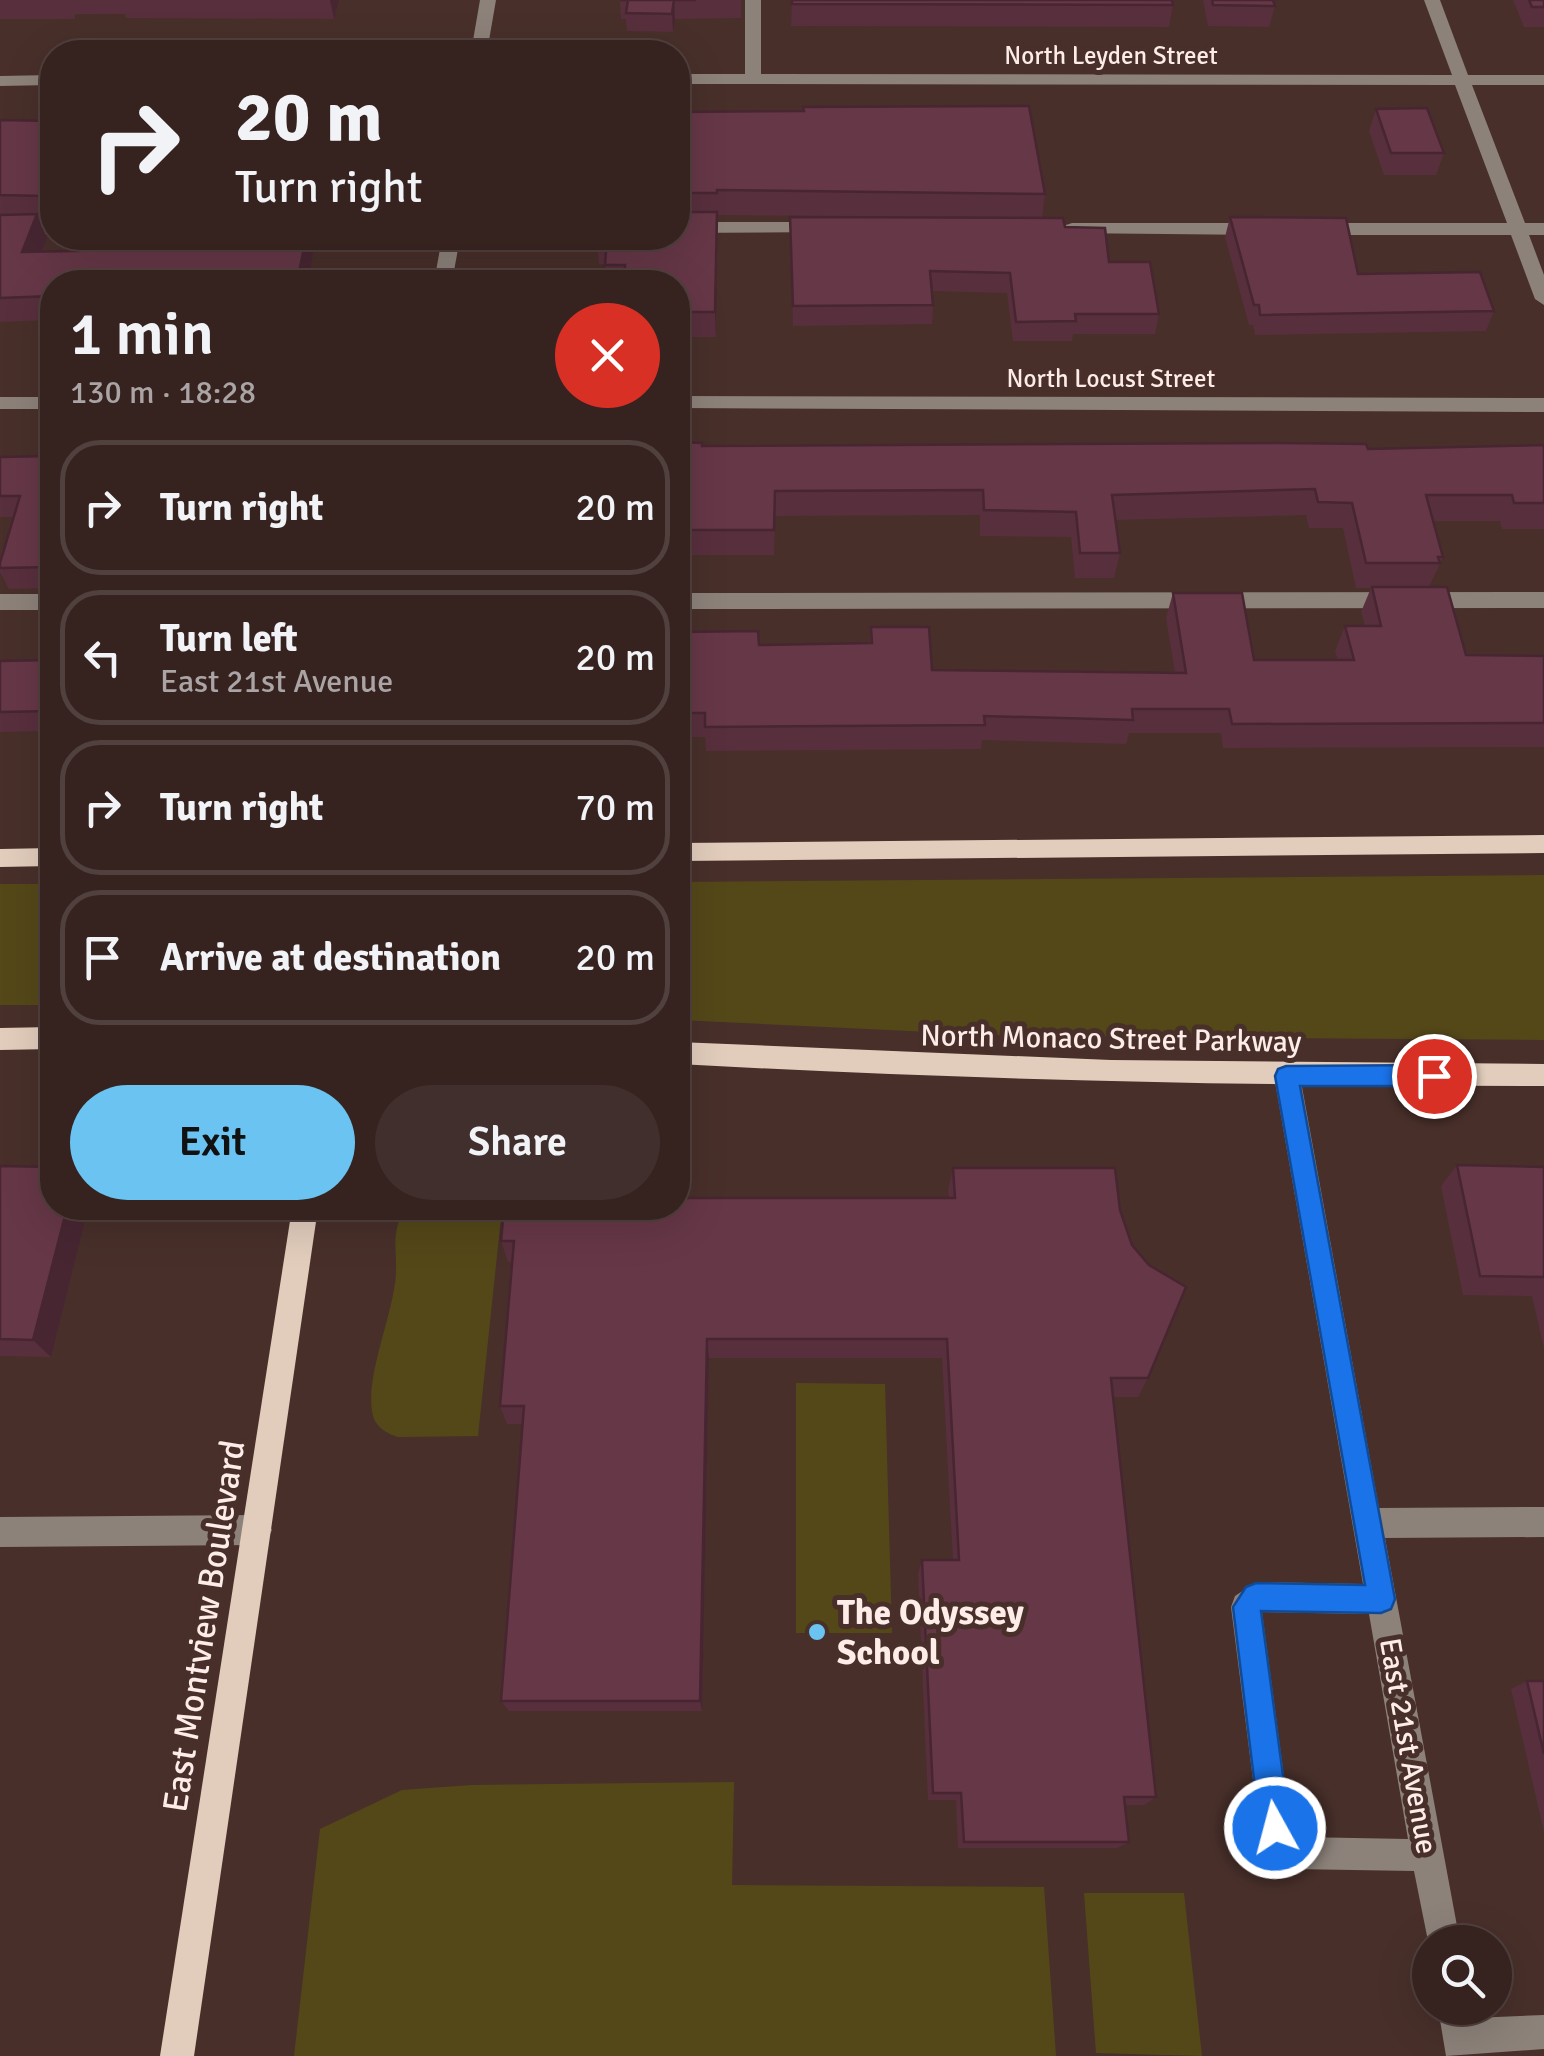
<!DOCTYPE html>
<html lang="en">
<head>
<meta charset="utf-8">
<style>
  body { margin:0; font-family:Signika,sans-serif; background:#412f2d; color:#f1f3f6; height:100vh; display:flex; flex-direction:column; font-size:38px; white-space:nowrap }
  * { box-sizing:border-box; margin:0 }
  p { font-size:32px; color:#aaa4a5 }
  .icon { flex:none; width:55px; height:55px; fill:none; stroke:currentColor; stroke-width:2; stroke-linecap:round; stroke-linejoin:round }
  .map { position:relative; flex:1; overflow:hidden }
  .sheet { position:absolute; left:40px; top:270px; width:650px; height:950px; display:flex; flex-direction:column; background:#362320; border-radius:40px; box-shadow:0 10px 40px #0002,0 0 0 2px #50403e }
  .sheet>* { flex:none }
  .hud { position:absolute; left:40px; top:40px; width:650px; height:210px; border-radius:40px; box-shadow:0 10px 40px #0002,0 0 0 2px #50403e; background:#362320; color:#f1f3f6; overflow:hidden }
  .tools { position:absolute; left:1412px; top:1925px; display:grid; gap:20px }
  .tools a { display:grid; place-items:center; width:100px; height:100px; border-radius:50%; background:#362320; box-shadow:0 10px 40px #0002,0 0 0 2px #50403e; font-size:50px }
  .pin { position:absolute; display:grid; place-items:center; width:85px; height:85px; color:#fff; margin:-42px; border:5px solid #fff; border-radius:50%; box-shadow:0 2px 10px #0007 }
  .me { position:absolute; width:110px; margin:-55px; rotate:353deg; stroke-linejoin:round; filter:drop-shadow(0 0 8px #0008) }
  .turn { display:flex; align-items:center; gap:35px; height:210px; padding:0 30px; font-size:45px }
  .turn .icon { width:130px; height:130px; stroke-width:2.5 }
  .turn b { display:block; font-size:70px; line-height:85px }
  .round { display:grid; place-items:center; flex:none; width:105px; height:105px; border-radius:52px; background:#412f2d }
  .headline { display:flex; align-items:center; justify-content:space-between; height:170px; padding:0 30px }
  h1 { font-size:60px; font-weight:600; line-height:75px }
  .primary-button { display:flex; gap:20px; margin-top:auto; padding:20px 30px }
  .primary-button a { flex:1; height:115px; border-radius:60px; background:#6ac3f1; color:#111; font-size:40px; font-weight:600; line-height:115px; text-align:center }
  .primary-button a+a { background:#412f2d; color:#f1f3f6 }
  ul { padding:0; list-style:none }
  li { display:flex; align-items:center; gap:30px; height:135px; margin:0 20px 15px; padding:0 10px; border:5px solid #50403e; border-radius:40px }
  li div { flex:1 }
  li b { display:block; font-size:38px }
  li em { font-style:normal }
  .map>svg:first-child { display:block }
  .green { fill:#544819 }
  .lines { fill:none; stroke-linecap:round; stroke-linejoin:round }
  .minor { fill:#8c827a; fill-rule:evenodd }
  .major { fill:#e2cdbc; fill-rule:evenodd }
  .wall { fill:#582f3d }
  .shaded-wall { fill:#472632 }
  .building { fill:#663747; stroke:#472632; stroke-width:2.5 }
  .route { fill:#1a73e8; stroke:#114b97; stroke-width:2.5 }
  .poi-dot { fill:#6ac3f1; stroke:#482f2a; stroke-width:4 }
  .labels { text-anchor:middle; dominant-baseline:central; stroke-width:10; stroke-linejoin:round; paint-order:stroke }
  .far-street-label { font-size:25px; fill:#fdece8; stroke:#482f2a }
  .street-label { font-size:30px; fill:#fdece8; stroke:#482f2a }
  .near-poi-label { font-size:35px; font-weight:bold; fill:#fdece8; stroke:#482f2a; text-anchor:start }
  .near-street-label { font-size:35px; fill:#fdece8; stroke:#482f2a }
</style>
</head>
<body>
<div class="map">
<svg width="1544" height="2056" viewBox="0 0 1544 2056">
  <rect width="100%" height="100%" fill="#482f2a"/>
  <!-- green -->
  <g class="green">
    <polygon points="1544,875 1544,1040 1015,1036 678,1020 678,882"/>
    <rect x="0" y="884" width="52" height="121"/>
    <path d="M407,1208H502L478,1436L398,1437C385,1433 374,1426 372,1411C366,1374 393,1316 396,1274C397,1249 390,1229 407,1208Z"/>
    <polygon points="796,1383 885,1384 892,1633 796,1633"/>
    <polygon points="734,1782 732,1885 1044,1887 1056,2056 294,2056 320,1829 402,1790 472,1785"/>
    <polygon points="1084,1893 1184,1893 1202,2056 1096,2053"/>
  </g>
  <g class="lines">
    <!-- minor -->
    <g class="minor">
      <polygon points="480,0 496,0 487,52 471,52"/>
      <polygon points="745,0 761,0 761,74 1452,75 1424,0 1440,0 1468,75 1544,75 1544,85 1472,85 1525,223 1544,223 1544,235 1529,235 1544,275 1544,305 1535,299 1511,235 1317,235 1308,229 1317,223 1507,223 1455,85 678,84 678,74 745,74"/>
      <polygon points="52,75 52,85 0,86 0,76"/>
      <polygon points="822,222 828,224 828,232 678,233 678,222"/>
      <polygon points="0,223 52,223 52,234 0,235"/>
      <polygon points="1072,223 1262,223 1271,229 1262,235 1066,233 1066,225"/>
      <polygon points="442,238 460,238 452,282 434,282"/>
      <polygon points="678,396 1544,398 1544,412 678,408"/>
      <rect x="0" y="397" width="52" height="12"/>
      <polygon points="1544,592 1544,608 678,609 678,593"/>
      <rect x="0" y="594" width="52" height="16"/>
      <path d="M1287,1065L1296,1068L1300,1076L1379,1508L1544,1507V1537L1385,1538L1460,1942H1430V1951L1414,1871L1292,1869L1281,1864L1259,1827L1231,1607L1235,1596L1256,1582L1363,1584L1274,1076L1278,1068ZM1262,1612L1369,1614L1408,1839L1300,1837L1290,1822Z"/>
      <polygon points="257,1515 267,1520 272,1530 267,1540 257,1545 0,1547 0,1517"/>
      <polygon points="1438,2008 1472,2008 1473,2018 1544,2015 1544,2049 1446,2056"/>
    </g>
    <!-- major -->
    <g class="major">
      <polygon points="1544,835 1544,853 678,861 678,843"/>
      <polygon points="52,848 52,866 0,867 0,849"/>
      <polygon points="52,1027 52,1049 0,1050 0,1028"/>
      <path d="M678,1042L1111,1060L1544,1064V1086C1255,1086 967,1080 678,1064Z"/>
      <polygon points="292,1208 318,1208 194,2056 160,2056"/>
    </g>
  </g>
  <!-- wall -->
  <g class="wall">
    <polygon points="0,0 339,0 334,19 126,18 125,14 75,14 75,19 0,19"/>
    <polygon points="620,0 741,0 741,18 675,19 673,32 627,31 626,19 621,19"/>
    <polygon points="792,0 1173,5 1169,27 791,26"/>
    <polygon points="1203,0 1273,0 1275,6 1269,27 1208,26"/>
    <polygon points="1513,0 1544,0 1544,27 1524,27"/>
    <polygon points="1376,109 1444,153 1436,175 1384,175 1369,131"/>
    <polygon points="678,112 1045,194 1042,218 1065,227 1109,262 1159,314 1155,334 1073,334 1072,341 1013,341 1007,293 932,291 933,305 932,324 793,326 790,217 921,217 718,215 716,337 678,337 678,282 606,282 605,264 599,264 597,238 678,238"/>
    <polygon points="0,120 52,121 52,220 40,220 47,238 42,251 123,250 126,238 316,238 308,282 52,282 52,320 0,322"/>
    <polygon points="1230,217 1358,274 1494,311 1486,331 1255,335 1253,325 1249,325 1225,237"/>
    <polygon points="678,442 703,446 1368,449 1544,445 1544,529 1502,529 1500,521 1433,521 1443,557 1429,587 1466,655 1544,656 1544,747 1223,748 1221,733 1129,733 1126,744 982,740 981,749 706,751 705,737 678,737 678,632 759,645 870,643 871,627 932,670 1175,673 1166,618 1173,593 1254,660 1338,660 1335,651 1345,626 1365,626 1361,612 1371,588 1356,588 1343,528 1309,528 1306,515 1115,520 1120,553 1114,578 1075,578 1071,537 980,536 980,515 775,516 774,555 678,555"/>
    <polygon points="52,456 52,588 9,589 0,572 0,563 14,517 0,517 0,457"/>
    <polygon points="52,660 52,731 0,732 0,661"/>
    <polygon points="1457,1165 1544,1167 1544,1349 1532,1296 1463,1295 1441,1186"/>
    <polygon points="0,1166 51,1357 0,1356"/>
    <polygon points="953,1168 1120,1210 1148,1378 1138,1397 1113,1397 1156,1797 1144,1805 1125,1805 1129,1842 1117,1848 958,1848 956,1800 928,1800 918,1574 922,1560 953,1560 942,1358 709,1358 702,1711 509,1711 501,1701 523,1424 507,1424 500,1406 512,1262 508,1262 501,1241 949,1198 948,1190"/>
    <polygon points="1527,1681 1544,1681 1544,1832 1511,1689"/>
  </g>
  <!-- shaded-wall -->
  <g class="shaded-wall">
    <polygon points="330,0 339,0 334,19"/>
    <polygon points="674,0 675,19 673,32 672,14"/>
    <polygon points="52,176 52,216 44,196"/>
    <polygon points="717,212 717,237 716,337 715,312"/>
    <polygon points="37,214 47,238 32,276 22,252"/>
    <polygon points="306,238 316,238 308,282 297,282"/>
    <polygon points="67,1208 88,1208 51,1357 33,1340"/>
    <polygon points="707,1339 709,1358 702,1711 700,1701"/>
  </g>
  <!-- building -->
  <g class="building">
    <polygon points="620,0 696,0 674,0 672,14 626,13 628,0"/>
    <polygon points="792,0 1172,0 1173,5 792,4"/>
    <polygon points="1212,0 1273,0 1275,6 1213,5"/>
    <polygon points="1529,0 1544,0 1544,7 1532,7"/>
    <polygon points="1029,106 1045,194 717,190 717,193 678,193 678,112 804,111 803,107"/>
    <polygon points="1427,108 1444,153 1391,153 1376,109"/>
    <polygon points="0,120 52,121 52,176 44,196 0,195"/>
    <polygon points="678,212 717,212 715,312 678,312 678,282 624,282 625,265 605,265 607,239 597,239 597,238 678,238"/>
    <polygon points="37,214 22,252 123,250 126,238 306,238 297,282 52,282 52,296 0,298 0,215"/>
    <polygon points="790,217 1063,218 1065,227 1105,228 1109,262 1150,262 1159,314 1075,314 1076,321 1016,322 1010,273 930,271 933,305 793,306"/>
    <polygon points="1230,217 1346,218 1358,274 1480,272 1494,311 1260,315 1259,305 1254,305"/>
    <polygon points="678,442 702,443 702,446 1281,443 1366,444 1368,449 1544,445 1544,503 1514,503 1512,495 1426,495 1443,557 1438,557 1440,563 1366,563 1352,503 1318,502 1315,489 1112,495 1120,553 1080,553 1076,512 984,510 983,490 775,491 774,530 678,530"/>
    <polygon points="52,456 52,567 0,568 0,563 20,496 0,496 0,457"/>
    <polygon points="1372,587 1447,587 1466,655 1544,656 1544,723 1232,724 1229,709 1132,709 1133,720 984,716 985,725 705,727 705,713 678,713 678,632 758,631 759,645 872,643 871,627 929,627 932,670 1186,673 1173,593 1242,593 1254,660 1354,660 1345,626 1381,626"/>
    <polygon points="52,660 52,711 0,712 0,661"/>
    <polygon points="1457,1165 1544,1167 1544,1277 1480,1276"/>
    <polygon points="0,1166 52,1167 52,1208 67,1208 33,1340 0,1339"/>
    <polygon points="953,1168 1115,1168 1120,1210 1132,1245 1149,1265 1186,1287 1148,1378 1111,1378 1156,1797 1124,1797 1129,1842 964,1842 961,1793 933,1793 922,1560 959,1560 947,1339 707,1339 700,1701 501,1701 524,1406 500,1406 514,1241 501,1241 504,1208 678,1208 678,1198 955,1198"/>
    <polygon points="1527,1681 1544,1681 1544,1754"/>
  </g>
  <!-- route -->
  <polygon class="route" points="1434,1065 1442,1068 1445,1076 1442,1083 1434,1086 1300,1086 1395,1599 1391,1609 1381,1613 1261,1611 1290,1828 1285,1838 1275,1842 1265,1838 1260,1828 1233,1607 1246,1587 1256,1583 1365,1585 1275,1076 1278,1069 1286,1066"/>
  <!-- markers -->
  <circle class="poi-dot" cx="817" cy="1632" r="10"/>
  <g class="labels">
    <!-- far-street labels -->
    <g class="far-street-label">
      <text x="1111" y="55">North Leyden Street</text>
      <text x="1111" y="378">North Locust Street</text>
    </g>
    <!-- street labels -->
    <g class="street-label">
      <text transform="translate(1111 1039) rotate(1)">North Monaco Street Parkway</text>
      <text transform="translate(1408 1746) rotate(80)">East 21st Avenue</text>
    </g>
    <!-- near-poi labels -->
    <g class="near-poi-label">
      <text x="837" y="1612">The Odyssey<tspan x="837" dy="40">School</tspan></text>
    </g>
    <!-- near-street labels -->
    <g class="near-street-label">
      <text transform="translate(204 1626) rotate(-81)">East Montview Boulevard</text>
    </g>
  </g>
</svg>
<div class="tools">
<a><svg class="icon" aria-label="search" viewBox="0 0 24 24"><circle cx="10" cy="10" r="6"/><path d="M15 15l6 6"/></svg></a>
</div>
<div class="pin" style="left:1434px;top:1076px;background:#d93025"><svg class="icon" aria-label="arrive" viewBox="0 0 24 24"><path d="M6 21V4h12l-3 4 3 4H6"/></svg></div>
<svg class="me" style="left:1275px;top:1828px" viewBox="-20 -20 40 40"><circle r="17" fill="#1a73e8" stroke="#fff" stroke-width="3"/><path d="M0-11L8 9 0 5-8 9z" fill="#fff"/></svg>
<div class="hud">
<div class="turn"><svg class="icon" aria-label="right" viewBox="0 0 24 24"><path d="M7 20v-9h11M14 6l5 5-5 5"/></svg><div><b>20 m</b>Turn right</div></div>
</div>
<section class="sheet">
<div class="headline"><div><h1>1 min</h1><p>130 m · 18:28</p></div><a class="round" style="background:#d93025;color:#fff"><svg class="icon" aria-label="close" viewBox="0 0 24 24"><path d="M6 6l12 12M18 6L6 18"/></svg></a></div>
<ul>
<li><svg class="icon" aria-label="right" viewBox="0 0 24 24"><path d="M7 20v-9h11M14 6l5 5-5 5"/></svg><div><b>Turn right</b></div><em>20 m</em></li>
<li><svg class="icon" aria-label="left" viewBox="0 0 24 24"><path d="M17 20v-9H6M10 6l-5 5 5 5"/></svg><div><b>Turn left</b><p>East 21st Avenue</p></div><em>20 m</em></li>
<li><svg class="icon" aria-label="right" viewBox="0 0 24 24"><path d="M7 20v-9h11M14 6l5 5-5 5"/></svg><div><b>Turn right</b></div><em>70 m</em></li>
<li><svg class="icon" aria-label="arrive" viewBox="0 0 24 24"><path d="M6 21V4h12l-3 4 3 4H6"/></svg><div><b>Arrive at destination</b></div><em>20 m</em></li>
</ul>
<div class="primary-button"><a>Exit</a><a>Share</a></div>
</section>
</div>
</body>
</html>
